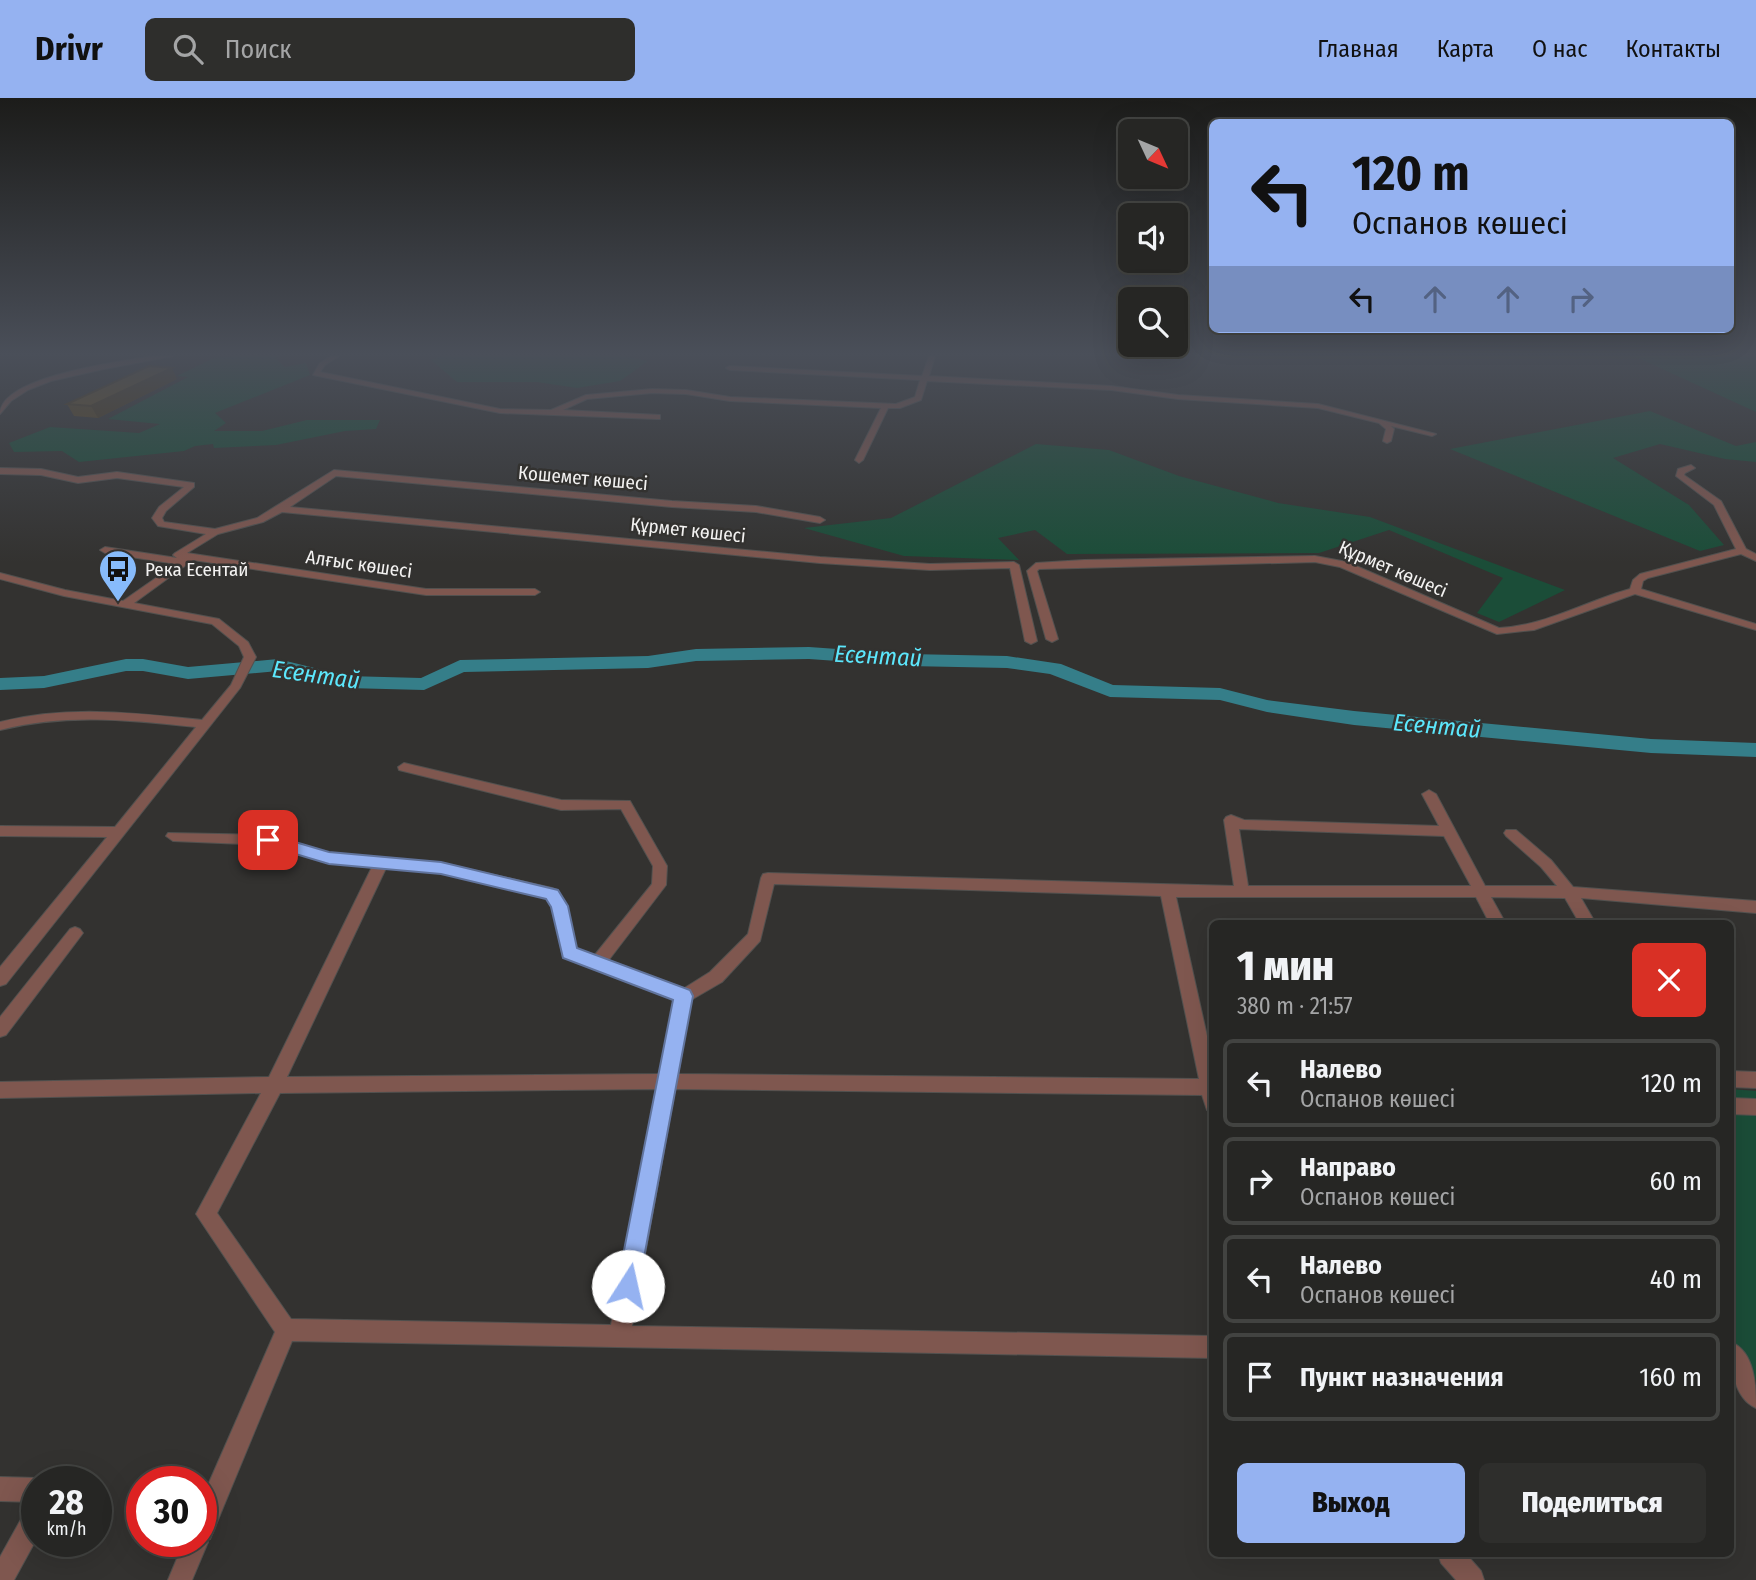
<!DOCTYPE html>
<html lang="ru">
<head>
<meta charset="utf-8">
<style>
  body { margin:0; font-family:"Fira Sans Condensed",sans-serif; background:#2e2e2c; color:#f1f3f6; height:100vh; display:flex; flex-direction:column; font-size:26px; white-space:nowrap }
  * { box-sizing:border-box; margin:0 }
  p { font-size:23px; color:#a4a5a6 }
  .icon { flex:none; width:38px; height:38px; fill:none; stroke:currentColor; stroke-width:2; stroke-linecap:round; stroke-linejoin:round }
  .map { position:relative; flex:1; overflow:hidden }
  .drawer { position:absolute; left:1209px; top:822px; width:525px; height:637px; display:flex; flex-direction:column; background:#262624; border-radius:10px; box-shadow:0 7px 28px #0002,0 0 0 2px #424341 }
  .drawer>* { flex:none }
  .top-card { position:absolute; left:1209px; top:21px; width:525px; height:214px; border-radius:10px; box-shadow:0 7px 28px #0002,0 0 0 2px #424341; background:#95b2f1; color:#111; overflow:hidden }
  .needle { width:46px; rotate:134deg }
  .controls { position:absolute; left:1118px; top:21px; display:grid; gap:14px }
  .controls a { display:grid; place-items:center; width:70px; height:70px; border-radius:10px; background:#262624; box-shadow:0 7px 28px #0002,0 0 0 2px #424341; font-size:35px }
  .speed { position:absolute; left:21px; top:1368px; display:flex; gap:14px; font-size:35px; font-weight:700; text-align:center }
  .speed>* { display:grid; place-content:center; width:91px; height:91px; border-radius:50%; background:#262624; box-shadow:0 7px 28px #0002,0 0 0 2px #424341; line-height:1 }
  .speed small { font-size:18px; font-weight:400 }
  .speed .limit { border:10px solid #d22; background:#fff; color:#111 }
  .pin { position:absolute; display:grid; place-items:center; width:60px; height:60px; color:#fff; margin:-30px; border-radius:14px; box-shadow:0 4px 10px #0006 }
  .me { position:absolute; width:77px; margin:-38px; rotate:10deg; stroke-linejoin:round; filter:drop-shadow(0 0 5px #0008) }
  .turn { display:flex; align-items:center; gap:24px; height:147px; padding:0 28px; font-size:32px }
  .turn .icon { width:91px; height:91px; stroke-width:2.5 }
  .turn b { display:block; font-size:49px; line-height:60px }
  .lanes { display:flex; align-items:center; height:66px; padding:0 28px; background:#0003; justify-content:center; gap:35px; direction:ltr }
  .lanes .off { opacity:.35 }
  .round { display:grid; place-items:center; flex:none; width:74px; height:74px; border-radius:10px; background:#2e2e2c }
  .summary { display:flex; align-items:center; justify-content:space-between; height:119px; padding:0 28px }
  h1 { font-size:42px; font-weight:800; line-height:52px }
  .action { display:flex; gap:14px; margin-top:auto; padding:14px 28px }
  .action a { flex:1; height:80px; border-radius:10px; background:#95b2f1; color:#111; font-size:28px; font-weight:800; line-height:80px; text-align:center }
  .action a+a { background:#2e2e2c; color:#f1f3f6 }
  ul { padding:0; list-style:none }
  li { display:flex; align-items:center; gap:21px; height:88px; margin:0 14px 10px; padding:0 14px; border:4px solid #424341; border-radius:10px }
  li div { flex:1 }
  li b { display:block; font-size:26px }
  li em { font-style:normal }
  header { display:flex; align-items:center; gap:42px; box-sizing:border-box; height:98px; padding:0 35px; background:#95b2f1; color:#111 }
  header strong { font-size:33px }
  nav { display:flex; gap:38px; margin-inline-start:auto; font-size:24px }
  .search { width:490px; height:63px; background:#2e2e2c; display:flex; align-items:center; gap:18px; box-sizing:border-box; padding:0 24px; border-radius:10px; color:#a4a5a6; font-size:26px }
  .map>svg:first-child { display:block }
  .green { fill:#1b4d38 }
  .lines { fill:none; stroke-linecap:round; stroke-linejoin:round }
  .river { fill:#357e89; fill-rule:evenodd }
  .minor-casing { stroke:#52514f; stroke-width:2 }
  .minor { fill:#7f574f; fill-rule:evenodd }
  .wall { fill:#5a441b }
  .shaded-wall { fill:#4a3716 }
  .building { fill:#694f1f; stroke:#4a3716; stroke-width:2 }
  .route { fill:#95b2f1; stroke:#61749d; stroke-width:2 }
  .labels { text-anchor:middle; dominant-baseline:central; stroke-width:5; stroke-linejoin:round; paint-order:stroke }
  .far-street-label { font-size:19px; fill:#f3f2f1; stroke:#333230 }
  .far-poi-label { font-size:19px; fill:#f3f2f1; stroke:#333230; text-anchor:start }
  .water-label { font-size:24px; font-style:italic; fill:#5ce7fc; stroke:#333230 }
</style>
</head>
<body>
<header>
<strong>Drivr</strong>
<div class="search"><svg class="icon" aria-label="search" viewBox="0 0 24 24"><circle cx="10" cy="10" r="6"/><path d="M15 15l6 6"/></svg>Поиск</div>
<nav><a>Главная</a><a>Карта</a><a>О нас</a><a>Контакты</a></nav>
</header>
<div class="map">
<svg width="1756" height="1482" viewBox="0 0 1756 1482">
  <rect width="100%" height="100%" fill="#333230"/>
  <!-- green -->
  <g class="green">
    <polygon points="234,258 282,258 275,260 285,269 306,265 310,277 215,315 226,325 214,333 262,333 307,322 380,322 376,331 345,333 276,347 214,350 213,346 195,348 184,353 79,364 62,353 14,354 9,345 50,329 139,335 160,326 108,321 188,279 177,278 214,260"/>
    <polygon points="441,258 623,258 648,263 620,283 577,290 537,284 457,284 431,262"/>
    <polygon points="1634,258 1756,258 1756,314"/>
    <polygon points="1650,313 1736,348 1756,344 1756,364 1725,361 1660,346 1613,360 1689,407 1724,447 1700,453 1450,351"/>
    <polygon points="1036,346 1109,352 1179,378 1278,405 1370,419 1565,492 1499,524 1477,515 1503,480 1389,432 1319,455 1067,456 1035,432 998,440 1019,462 904,458 804,430 891,420"/>
    <polygon points="1731,991 1756,993 1756,1283 1731,1240"/>
  </g>
  <g class="lines">
    <!-- river -->
    <polygon class="river" points="809,549 908,556 1007,558 1061,566 1113,587 1220,590 1267,602 1354,613 1651,641 1756,645 1756,659 1651,655 1354,627 1267,614 1220,602 1110,599 1050,576 1007,570 908,568 809,561 696,563 648,570 464,574 424,592 347,590 278,573 188,581 143,573 126,573 44,590 0,592 0,580 44,578 126,561 143,561 188,569 278,561 347,578 421,580 460,562 648,558 696,551"/>
    <defs>
      <g id="minor">
        <path d="M154,258H173L104,271L51,283L28,292L11,303L0,316C0,278 123,263 154,258Z"/>
        <polygon points="331,258 339,258 325,267 320,274 500,311 551,312 586,297 652,291 686,292 730,299 896,306 915,299 920,282 730,272 726,270 730,268 922,278 929,258 935,258 929,278 1111,288 1178,297 1318,306 1436,336 1432,338 1391,328 1394,331 1391,343 1387,345 1383,343 1386,331 1379,325 1318,310 1178,301 1111,292 927,283 921,302 900,310 888,310 863,362 859,365 855,362 881,310 730,303 686,296 652,295 587,301 563,312 660,317 660,321 657,321 500,315 313,277 320,265"/>
        <path d="M1691,367L1695,370L1685,375L1684,377L1721,403L1746,451L1756,456V463L1741,456L1648,480L1643,483L1641,491L1756,526V532L1635,496L1534,532L1497,536L1340,469L1315,464L1039,471L1037,473L1058,541L1052,544L1046,541L1027,473L1036,465L1084,462L1315,458L1347,464L1499,530C1545,528 1586,503 1630,491L1633,482L1640,476L1736,451L1714,407L1676,378L1678,371Z"/>
        <path d="M0,370L41,371L78,379L117,374L194,385V389L166,413L162,420L164,424L215,431L257,420L334,372L672,403L756,408L820,419L825,422L820,425L756,414L672,409L336,378L290,409L820,459L930,466L1014,464L1019,467L1037,543L1031,546L1025,543L1010,470L930,472L820,465L282,414L263,424L218,436L187,455L426,491H535L540,494L535,497H426L193,462L134,505L219,521L248,544L256,559L240,590L6,886L0,888V869L107,739L0,738V728L115,729L196,629C130,622 66,615 0,632V624C68,607 134,615 202,622L231,587L244,559L239,548L212,526L64,498L0,481V475L65,492L123,503L176,466L105,455L100,452L105,449L177,460L173,457L175,455L206,436L158,428L152,420L159,409L184,389L117,380L78,385L41,377L0,376Z"/>
        <path d="M404,665L561,702L630,703L667,768L666,787L608,863L683,891L710,874L748,836L761,780L763,776L768,775L1234,788L1224,722L1226,719L1231,717L1244,722L1439,728L1422,696L1429,692L1436,696L1485,788H1557L1541,769L1506,738L1504,735L1506,732H1516L1551,762L1573,789L1756,803V815L1581,800L1596,826H1580L1565,800L1491,799L1506,826H1490L1476,799H1176L1213,965V1014L1207,1012L1202,997L675,991L632,1228L1213,1238V1260L292,1243L210,1441L207,1442L208,1444L192,1482H168L184,1444H201V1403L275,1234L196,1116L261,995L0,1000V984L269,979L372,769L329,765L268,747L173,743L166,738L168,735L268,737L329,755L441,765L552,790L557,792L566,808L576,851L594,858L652,786L653,768L621,711L561,712L399,672L398,669ZM1239,731L1444,738L1471,788H1248ZM386,770L441,775L547,800L552,808L563,859L675,902L660,976L287,979ZM774,786L1161,798L1199,981L678,976L691,902L722,884L760,843ZM657,991L611,1227L291,1221L217,1115L280,995Z"/>
        <polygon points="75,829 80,831 83,835 80,839 6,937 0,939 0,919 70,831"/>
        <polygon points="1731,973 1756,974 1756,990 1731,989"/>
        <polygon points="1731,1000 1756,1001 1756,1017 1731,1016"/>
        <path d="M1731,1244C1755,1254 1756,1288 1756,1310C1733,1300 1730,1266 1731,1244Z"/>
        <polygon points="0,1379 37,1380 46,1384 37,1384 37,1440 14,1482 0,1482 0,1459 29,1407 35,1404 0,1403"/>
        <polygon points="1438,1456 1466,1456 1481,1473 1484,1482 1456,1482 1441,1465"/>
      </g>
    </defs>
    <!-- minor casing -->
    <use href="#minor" class="minor-casing"/>
    <!-- minor -->
    <use href="#minor" class="minor"/>
  </g>
  <!-- wall -->
  <polygon class="wall" points="177,281 98,320 74,318 67,306"/>
  <!-- shaded-wall -->
  <polygon class="shaded-wall" points="172,270 177,281 98,320 91,308"/>
  <!-- building -->
  <polygon class="building" points="149,268 172,270 91,308 67,306"/>
  <!-- sky -->
  <linearGradient id="sky" x2="0" y2="1"><stop stop-color="#1c1c1a"/><stop offset="0.55" stop-color="#4a4f59"/><stop offset="1" stop-color="#4a4f59" stop-opacity="0"/></linearGradient>
  <rect width="1756" height="465" fill="url(#sky)"/>
  <!-- route -->
  <polygon class="route" points="268,736 329,754 441,764 558,792 568,808 577,850 690,892 693,898 637,1197 628,1200 620,1197 617,1188 673,902 563,860 551,809 546,801 441,776 329,766 262,746 260,742"/>
  <!-- icons -->
  <defs>
    <symbol id="bus-pin" viewBox="-11 -11 22 30"><path d="M0 17L-7.5 6A9.5 9.5 0 1 1 7.5 6Z" fill="#87bbfb" stroke="#333230"/><path d="M-5-6H5V4H4V6H2V4H-2V6H-4V4H-5ZM-3.5-4V0h7V-4ZM-3.5 1.2v1.5H-2V1.2ZM2 1.2v1.5H3.5V1.2Z" fill="#111"/></symbol>
  </defs>
  <g fill-rule="evenodd">
    <use href="#bus-pin" x="96" y="449" width="44" height="60"/>
  </g>
  <g class="labels">
    <!-- far-street labels -->
    <g class="far-street-label">
      <text transform="translate(583 380) rotate(5)">Кошемет көшесі</text>
      <text transform="translate(688 432) rotate(6)">Құрмет көшесі</text>
      <text transform="translate(359 466) rotate(8)">Алғыс көшесі</text>
      <text transform="translate(1393 471) rotate(23)">Құрмет көшесі</text>
    </g>
    <!-- far-poi labels -->
    <g class="far-poi-label">
      <text x="145" y="471">Река Есентай</text>
    </g>
    <!-- water labels -->
    <g class="water-label">
      <text transform="translate(878 558) rotate(3)">Есентай</text>
      <text transform="translate(316 577) rotate(8)">Есентай</text>
      <text transform="translate(1437 628) rotate(5)">Есентай</text>
    </g>
  </g>
</svg>
<div class="controls">
<a><svg class="needle" viewBox="-14 -14 28 28"><path d="M0-13l5 13h-10z" fill="#e53935"/><path d="M0 13l5-13h-10z" fill="#a4a5a6"/></svg></a>
<a><svg class="icon" aria-label="sound" viewBox="0 0 24 24"><path d="M4 9h4l5-4v14l-5-4H4zM17 9q2 3 0 6"/></svg></a>
<a><svg class="icon" aria-label="search" viewBox="0 0 24 24"><circle cx="10" cy="10" r="6"/><path d="M15 15l6 6"/></svg></a>
</div>
<div class="speed"><div>28<small>km/h</small></div><div class="limit">30</div></div>
<div class="pin" style="left:268px;top:742px;background:#d93025"><svg class="icon" aria-label="arrive" viewBox="0 0 24 24"><path d="M6 21V4h12l-3 4 3 4H6"/></svg></div>
<svg class="me" style="left:628px;top:1188px" viewBox="-20 -20 40 40"><circle r="19" fill="#fff"/><path d="M0-13L10 11 0 6-10 11z" fill="#95b2f1"/></svg>
<div class="top-card">
<div class="turn"><svg class="icon" aria-label="left" viewBox="0 0 24 24"><path d="M17 20v-9H6M10 6l-5 5 5 5"/></svg><div><b>120 m</b>Оспанов көшесі</div></div>
<div class="lanes"><svg class="icon" aria-label="left" viewBox="0 0 24 24"><path d="M17 20v-9H6M10 6l-5 5 5 5"/></svg><svg class="icon off" aria-label="ahead" viewBox="0 0 24 24"><path d="M12 20V5M6 11l6-6 6 6"/></svg><svg class="icon off" aria-label="ahead" viewBox="0 0 24 24"><path d="M12 20V5M6 11l6-6 6 6"/></svg><svg class="icon off" aria-label="right" viewBox="0 0 24 24"><path d="M7 20v-9h11M14 6l5 5-5 5"/></svg></div>
</div>
<section class="drawer">
<div class="summary"><div><h1>1 мин</h1><p>380 m · 21:57</p></div><a class="round" style="background:#d93025;color:#fff"><svg class="icon" aria-label="close" viewBox="0 0 24 24"><path d="M6 6l12 12M18 6L6 18"/></svg></a></div>
<ul>
<li><svg class="icon" aria-label="left" viewBox="0 0 24 24"><path d="M17 20v-9H6M10 6l-5 5 5 5"/></svg><div><b>Налево</b><p>Оспанов көшесі</p></div><em>120 m</em></li>
<li><svg class="icon" aria-label="right" viewBox="0 0 24 24"><path d="M7 20v-9h11M14 6l5 5-5 5"/></svg><div><b>Направо</b><p>Оспанов көшесі</p></div><em>60 m</em></li>
<li><svg class="icon" aria-label="left" viewBox="0 0 24 24"><path d="M17 20v-9H6M10 6l-5 5 5 5"/></svg><div><b>Налево</b><p>Оспанов көшесі</p></div><em>40 m</em></li>
<li><svg class="icon" aria-label="arrive" viewBox="0 0 24 24"><path d="M6 21V4h12l-3 4 3 4H6"/></svg><div><b>Пункт назначения</b></div><em>160 m</em></li>
</ul>
<div class="action"><a>Выход</a><a>Поделиться</a></div>
</section>
</div>
</body>
</html>
